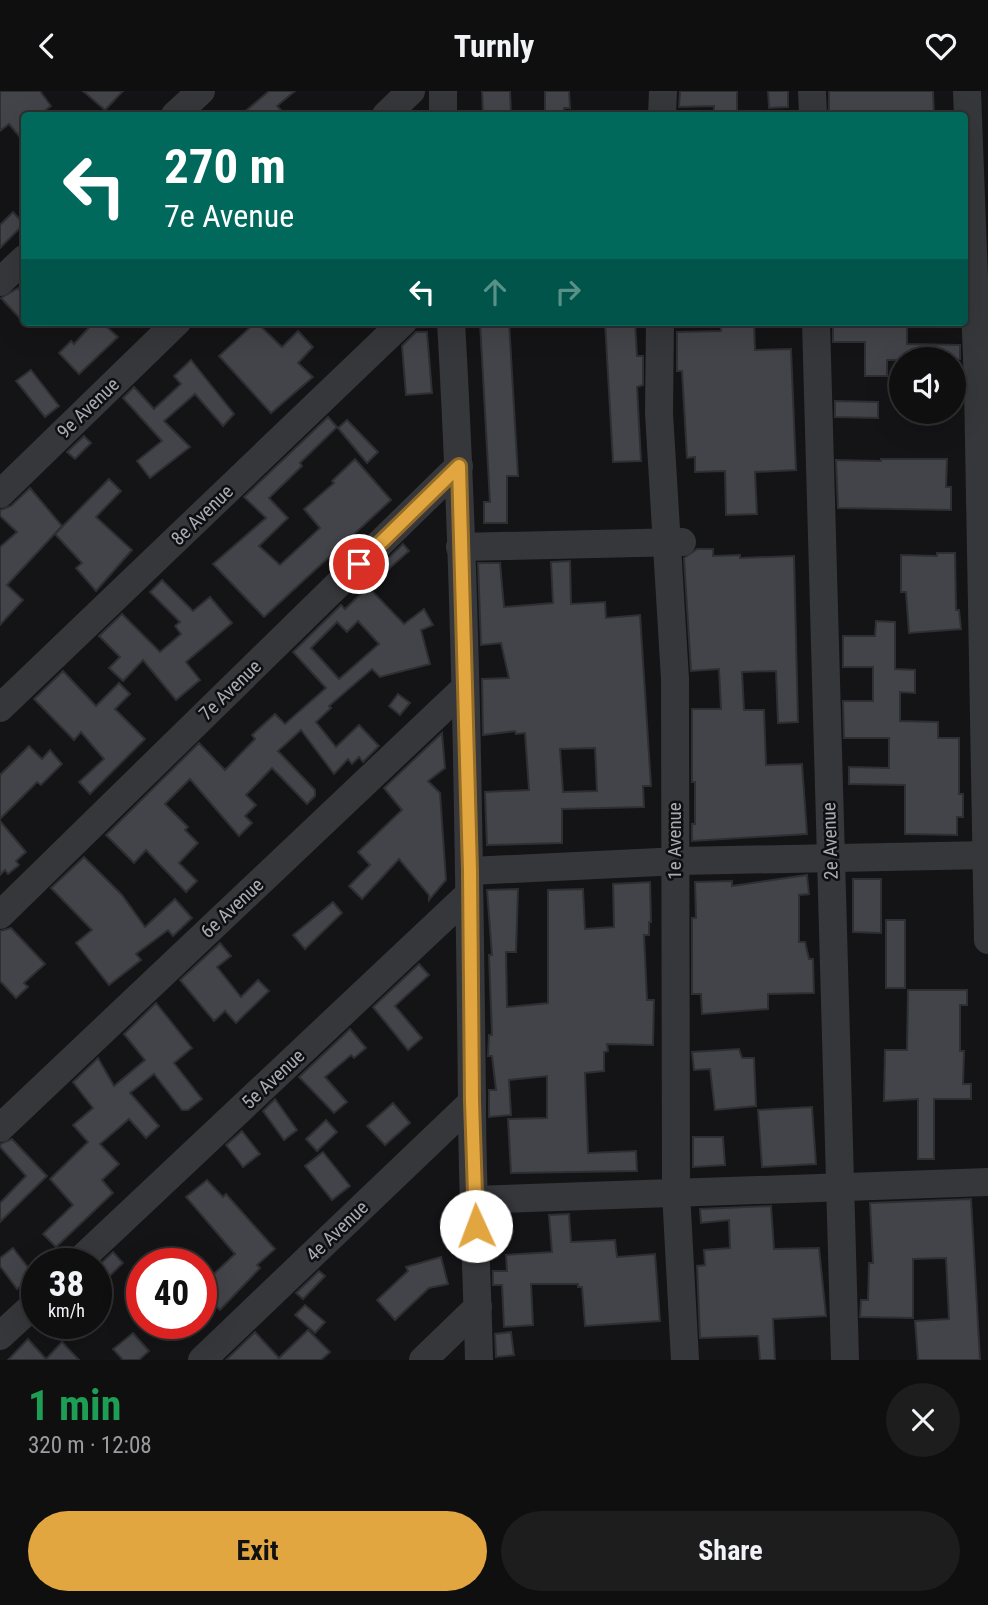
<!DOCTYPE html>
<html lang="en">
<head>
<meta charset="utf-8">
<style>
  body { margin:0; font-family:"Roboto Condensed",sans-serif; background:#1d1d1e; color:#f1f3f6; height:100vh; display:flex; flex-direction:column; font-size:26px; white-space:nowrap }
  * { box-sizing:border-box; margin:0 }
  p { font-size:23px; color:#9b9c9f }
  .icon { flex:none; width:38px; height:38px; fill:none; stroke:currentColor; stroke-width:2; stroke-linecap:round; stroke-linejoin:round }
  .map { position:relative; height:1269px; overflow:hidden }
  .side { display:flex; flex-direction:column; background:#0f0f10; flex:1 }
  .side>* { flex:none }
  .hud { position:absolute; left:21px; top:21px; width:947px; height:214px; border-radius:7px; box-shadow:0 7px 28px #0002,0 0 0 2px #2f2f30; background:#00695c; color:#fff; overflow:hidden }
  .controls { position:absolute; left:889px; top:256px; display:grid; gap:14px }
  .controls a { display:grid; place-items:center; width:77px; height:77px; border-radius:50%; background:#0f0f10; box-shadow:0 7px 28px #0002,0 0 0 2px #2f2f30; font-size:35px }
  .speed { position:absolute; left:21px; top:1157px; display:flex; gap:14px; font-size:35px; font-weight:700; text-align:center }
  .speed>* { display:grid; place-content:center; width:91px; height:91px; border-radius:50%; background:#0f0f10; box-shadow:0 7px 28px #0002,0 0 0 2px #2f2f30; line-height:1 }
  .speed small { font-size:18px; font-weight:400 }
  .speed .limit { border:10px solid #d22; background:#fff; color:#111 }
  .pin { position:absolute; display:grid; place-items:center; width:60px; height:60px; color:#fff; margin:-30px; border:4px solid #fff; border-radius:50%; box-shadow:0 2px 7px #0007 }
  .me { position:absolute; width:77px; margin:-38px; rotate:358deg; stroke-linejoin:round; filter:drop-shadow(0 0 5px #0008) }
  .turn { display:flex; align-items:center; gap:24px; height:147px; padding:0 28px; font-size:32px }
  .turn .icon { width:91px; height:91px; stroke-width:2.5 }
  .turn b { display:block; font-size:49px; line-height:60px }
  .lanes { display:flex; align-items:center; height:66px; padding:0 28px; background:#0003; justify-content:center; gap:35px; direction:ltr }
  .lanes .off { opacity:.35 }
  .round { display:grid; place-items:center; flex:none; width:74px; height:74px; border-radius:37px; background:#1d1d1e }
  .overview { display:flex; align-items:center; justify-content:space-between; height:119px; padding:0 28px }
  h1 { font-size:42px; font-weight:700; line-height:52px; color:#1e9e55 }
  .primary-button { display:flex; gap:14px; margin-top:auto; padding:14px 28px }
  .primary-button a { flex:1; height:80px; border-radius:42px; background:#e2a640; color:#111; font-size:28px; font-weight:700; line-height:80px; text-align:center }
  .primary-button a+a { background:#1d1d1e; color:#f1f3f6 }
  header { display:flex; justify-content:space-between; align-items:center; height:91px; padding:0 28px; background:#0f0f10; font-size:32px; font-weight:700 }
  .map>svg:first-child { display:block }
  .building { fill:#434449; stroke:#2e2f32; stroke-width:2; fill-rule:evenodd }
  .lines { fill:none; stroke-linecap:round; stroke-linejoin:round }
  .minor { stroke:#36373a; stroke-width:28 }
  .route-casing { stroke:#936c2a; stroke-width:18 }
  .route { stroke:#e2a640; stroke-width:12 }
  .labels { text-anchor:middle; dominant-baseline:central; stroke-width:5; stroke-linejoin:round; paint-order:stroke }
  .street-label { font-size:19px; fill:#a7acb5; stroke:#0f0f11 }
</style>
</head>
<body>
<header><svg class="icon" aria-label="back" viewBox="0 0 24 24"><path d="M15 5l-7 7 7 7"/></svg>Turnly<svg class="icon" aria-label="heart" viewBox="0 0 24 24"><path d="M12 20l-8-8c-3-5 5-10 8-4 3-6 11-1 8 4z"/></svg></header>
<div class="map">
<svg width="988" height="1269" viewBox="0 0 988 1269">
  <rect width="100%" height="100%" fill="#141416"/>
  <!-- building -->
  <g class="building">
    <polygon points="0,0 40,0 51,15 39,24 24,24 24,51 9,33 0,40"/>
    <polygon points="83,0 123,0 105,19"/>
    <polygon points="269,0 295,0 277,15 286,24 241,24"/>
    <polygon points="482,0 510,0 511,24 483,24"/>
    <polygon points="545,0 569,0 570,17 564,17 563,24 545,24"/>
    <polygon points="680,0 737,0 737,24 714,24 714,15 679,16"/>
    <polygon points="768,0 788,0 788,16 769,17"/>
    <polygon points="829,0 933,0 934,24 829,24"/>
    <polygon points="13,121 24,133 0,157 0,134"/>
    <polygon points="18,197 24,204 24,232 1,207"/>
    <polygon points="94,231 101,231 118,246 79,283 59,262 71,250 74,253"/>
    <polygon points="256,231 282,256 298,240 313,256 298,272 313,286 271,322 219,265"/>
    <polygon points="480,231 509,231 518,385 507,385 507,432 484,432 484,411 490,411"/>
    <polygon points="605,231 635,231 637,265 643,265 643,294 637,296 641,370 613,371"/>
    <polygon points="721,231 754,231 755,259 791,258 796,379 755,381 757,423 726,424 725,380 695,381 695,366 687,367 682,280 677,280 677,241 721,240"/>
    <polygon points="874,231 907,231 907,253 960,254 960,268 887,269 887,285 865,285 865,251 833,251 833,234 874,235"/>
    <polygon points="416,241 427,241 432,302 406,304 402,255"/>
    <polygon points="191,269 234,323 223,335 195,303 164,330 190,356 150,387 137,370 162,350 123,307 134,296 154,318 181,293 174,285"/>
    <polygon points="31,279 59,315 45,326 16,290"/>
    <polygon points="835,310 878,311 878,327 835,326"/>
    <polygon points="328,326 337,336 300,372 302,375 269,407 288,427 259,455 280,474 320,437 304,418 334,392 332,390 355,368 391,409 264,526 213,473 266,427 244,406"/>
    <polygon points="347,329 378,361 367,372 338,337"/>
    <polygon points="84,345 91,352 75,368 67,361"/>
    <polygon points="881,368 947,368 946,396 951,396 951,419 838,417 836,369 881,370"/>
    <polygon points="109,388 121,400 96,426 132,459 96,500 76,477 82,472 55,443"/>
    <polygon points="30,397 62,435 7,494 23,509 0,534 0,456 17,441 0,425 0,419 11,415"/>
    <polygon points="403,453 409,460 373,492 368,487"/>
    <polygon points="697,458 713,458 713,465 740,464 740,467 794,465 798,631 778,632 776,580 742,581 744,619 764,619 766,674 802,673 807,743 692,750 692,733 695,733 695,691 692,691 692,618 721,618 719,578 691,580 684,467"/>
    <polygon points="937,462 955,462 956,519 959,519 961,538 909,542 906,501 901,501 901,464 937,465"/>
    <path d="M570,470L571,513L605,511L606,527L640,524L651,695H643L644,716L562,718V752L487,754L485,701L529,699L525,642L516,643L515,640L483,644L482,588L509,587L501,552L481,554L478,472H500L504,516L553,512L551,471ZM595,657L597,700L563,701L560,658Z"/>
    <polygon points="162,489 193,520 210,506 232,532 186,571 200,589 176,609 143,569 123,590 109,577 120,566 99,545 122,523 160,561 181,543 175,535 180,531 150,501"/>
    <path d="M368,496L404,533L424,518L433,534L421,539L430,573L380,586L372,578L329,615L331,617L316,631L336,656L359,634L379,655L363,671L359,666L352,673L348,668L334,683L301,639L278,660L315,699V705L307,713L272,677L246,704L256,714L245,725L252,732L239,745L190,688L165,713L188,736L185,739L198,752L179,772L197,790L186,801L146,759L134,772L106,744L199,652L225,679L255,648L252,644L275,623L285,633L326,597L293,561L341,514L345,518ZM358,530L379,553L339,588L311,557L337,531L347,541Z"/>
    <polygon points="876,530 895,531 895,578 915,579 915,602 900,601 900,630 938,631 938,647 959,647 959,703 963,703 963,726 957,726 957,744 905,743 905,694 849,693 849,676 889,677 889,647 844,647 843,610 873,610 873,576 843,576 843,545 875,545"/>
    <polygon points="63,580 96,615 119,592 130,603 115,618 145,648 90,703 79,691 104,668 81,641 74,649 34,608"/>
    <polygon points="398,603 410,612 400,624 389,615"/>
    <polygon points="442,642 445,677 428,690 440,702 446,789 429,809 429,804 399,768 362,808 349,795 370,774 358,761 402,719 384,697"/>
    <polygon points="29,655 42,668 50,659 62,673 41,694 37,691 0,728 0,684"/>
    <polygon points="0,730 26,761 16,770 19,774 8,783 5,779 0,784"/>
    <polygon points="84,766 122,804 145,836 175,808 192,827 173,845 168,839 136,863 141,869 109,894 76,852 92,839 51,797"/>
    <polygon points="807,784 809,803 799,804 799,851 805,851 809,868 813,868 814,902 768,903 768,918 702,923 701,903 692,903 692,827 696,827 695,791 732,790 732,795"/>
    <polygon points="853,788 881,788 881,842 853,841"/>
    <polygon points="650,791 651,831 649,831 649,844 644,844 647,909 654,909 653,954 607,953 608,960 604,961 604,980 585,982 588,1062 636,1060 637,1080 511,1082 508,1028 547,1027 547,985 509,989 511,1024 489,1026 489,999 496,999 492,965 488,965 489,944 492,944 489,864 492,864 487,799 518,798 516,861 506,861 507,916 548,912 548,799 583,798 585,838 614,836 613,793"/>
    <polygon points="333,811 342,822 305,858 293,844"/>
    <rect x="886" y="829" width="19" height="68"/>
    <polygon points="11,837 45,873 24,892 28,896 16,907 0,890 0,840"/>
    <polygon points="220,852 231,865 217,876 241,906 258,889 269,900 236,932 225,920 214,930 180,889"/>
    <polygon points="419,873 429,884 395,915 422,947 408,959 373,916"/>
    <polygon points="908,899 967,899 967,914 960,914 960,960 964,960 963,993 971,993 971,1008 934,1008 934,1068 918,1068 918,1008 884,1010 885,959 907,959"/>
    <polygon points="156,912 192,957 174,972 202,1008 188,1019 182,1019 154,983 130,1002 159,1035 146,1047 129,1028 100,1053 119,1073 102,1089 113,1102 56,1156 43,1143 73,1114 50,1088 88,1051 73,1034 93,1017 73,991 98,967 114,995 145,969 124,943"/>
    <polygon points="350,938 366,957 354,967 351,964 325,986 347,1011 334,1022 299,986"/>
    <polygon points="739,958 742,967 754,967 756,1015 715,1019 710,978 694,979 692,961"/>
    <polygon points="275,1008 297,1039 284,1049 263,1020"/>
    <polygon points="393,1012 410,1032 385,1054 367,1035"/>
    <polygon points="812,1016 816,1073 762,1076 758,1019"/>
    <polygon points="326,1029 337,1041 317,1060 306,1048"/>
    <polygon points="242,1040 260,1063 243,1076 226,1054"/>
    <polygon points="693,1046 723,1046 725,1074 693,1076"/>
    <polygon points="12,1048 47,1085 0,1131 0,1112 26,1085 0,1056 0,1053"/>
    <polygon points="323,1061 350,1095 332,1109 305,1075"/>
    <polygon points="207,1089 223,1106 226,1103 275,1158 257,1174 260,1177 220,1219 201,1199 201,1195 235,1163 186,1106"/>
    <polygon points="971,1108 980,1269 918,1269 915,1230 949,1228 946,1167 913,1168 913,1227 860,1226 861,1209 868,1209 869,1172 873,1172 870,1112"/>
    <polygon points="771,1115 774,1158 819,1157 826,1225 773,1228 775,1269 760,1269 758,1245 700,1247 697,1175 705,1174 704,1159 730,1157 729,1129 701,1132 700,1118"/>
    <polygon points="569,1123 571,1151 615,1149 617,1166 655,1163 660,1230 585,1235 582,1196 578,1196 578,1193 531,1193 533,1234 504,1236 502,1194 493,1194 493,1180 507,1180 506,1164 552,1161 549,1124"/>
    <polygon points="13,1157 34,1184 17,1198 0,1175 0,1167"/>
    <polygon points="113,1161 123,1172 96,1198 96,1177"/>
    <polygon points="441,1166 448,1193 429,1197 395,1229 377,1209 408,1180 406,1176"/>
    <polygon points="319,1180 325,1185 303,1208 296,1202"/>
    <polygon points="305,1214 325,1231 315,1242 295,1224"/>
    <polygon points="308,1239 330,1261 321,1269 226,1269 255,1241 279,1267"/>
    <polygon points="511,1241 514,1264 496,1266 495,1243"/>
    <polygon points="133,1242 149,1260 139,1269 123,1269 113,1258"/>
    <polygon points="28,1248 46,1268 62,1251 79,1269 8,1269"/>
  </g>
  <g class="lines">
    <!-- minor -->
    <g class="minor">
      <polyline points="443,0 443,24"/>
      <polyline points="812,0 813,24"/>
      <polyline points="967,0 978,294 988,849"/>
      <polyline points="175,24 201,0"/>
      <polyline points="386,24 411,0"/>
      <polyline points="662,24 663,0"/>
      <polyline points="0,191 24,168"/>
      <path d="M451,231C466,490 469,750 472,1009C472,1096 477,1182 479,1269"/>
      <polyline points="660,231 659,322 675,588 676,1101 685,1269"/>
      <polyline points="816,231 845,1269"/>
      <polyline points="0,403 177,231"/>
      <polyline points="460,456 682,451"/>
      <polyline points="0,617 403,231"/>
      <polyline points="470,780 680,770 988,764"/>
      <polyline points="0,824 459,375"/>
      <polyline points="0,1037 465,597"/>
      <polyline points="475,1109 988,1091"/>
      <polyline points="77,1172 469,803"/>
      <polyline points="0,1245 37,1211"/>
      <polyline points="202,1269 472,1011"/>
      <polyline points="423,1269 478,1216"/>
    </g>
  </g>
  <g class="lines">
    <defs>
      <polyline id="route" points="359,473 459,375 470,780 472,1010 476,1135"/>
    </defs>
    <!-- route casing -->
    <use href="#route" class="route-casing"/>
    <!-- route -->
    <use href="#route" class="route"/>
  </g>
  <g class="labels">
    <!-- street labels -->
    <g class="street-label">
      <text transform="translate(88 317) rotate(-44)">9e Avenue</text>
      <text transform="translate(202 424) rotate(-44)">8e Avenue</text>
      <text transform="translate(230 599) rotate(-44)">7e Avenue</text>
      <text transform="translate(674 750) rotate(-90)">1e Avenue</text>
      <text transform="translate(830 750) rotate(-92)">2e Avenue</text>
      <text transform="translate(232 817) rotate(-43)">6e Avenue</text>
      <text transform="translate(273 988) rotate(-43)">5e Avenue</text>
      <text transform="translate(337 1140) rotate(-44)">4e Avenue</text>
    </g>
  </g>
</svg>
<div class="controls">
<a><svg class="icon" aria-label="sound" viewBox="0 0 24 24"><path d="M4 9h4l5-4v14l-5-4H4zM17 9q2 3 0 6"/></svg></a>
</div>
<div class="speed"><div>38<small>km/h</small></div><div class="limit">40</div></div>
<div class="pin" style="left:359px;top:473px;background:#d93025"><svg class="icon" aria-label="arrive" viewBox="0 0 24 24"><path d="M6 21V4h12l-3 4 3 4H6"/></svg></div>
<svg class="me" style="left:476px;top:1135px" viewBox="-20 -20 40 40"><circle r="19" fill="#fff"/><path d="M0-13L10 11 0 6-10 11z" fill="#e2a640"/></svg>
<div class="hud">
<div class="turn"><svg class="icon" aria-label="left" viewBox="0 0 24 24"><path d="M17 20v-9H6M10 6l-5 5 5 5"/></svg><div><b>270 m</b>7e Avenue</div></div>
<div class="lanes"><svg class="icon" aria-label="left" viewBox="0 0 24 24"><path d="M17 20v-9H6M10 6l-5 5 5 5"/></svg><svg class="icon off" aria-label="ahead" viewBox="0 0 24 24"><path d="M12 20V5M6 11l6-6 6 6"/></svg><svg class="icon off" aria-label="right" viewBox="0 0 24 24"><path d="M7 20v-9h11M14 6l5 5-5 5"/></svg></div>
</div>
</div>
<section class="side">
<div class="overview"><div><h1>1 min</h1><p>320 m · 12:08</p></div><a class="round"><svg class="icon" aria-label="close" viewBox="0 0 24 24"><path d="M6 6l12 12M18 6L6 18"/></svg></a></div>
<div class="primary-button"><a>Exit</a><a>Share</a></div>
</section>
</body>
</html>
